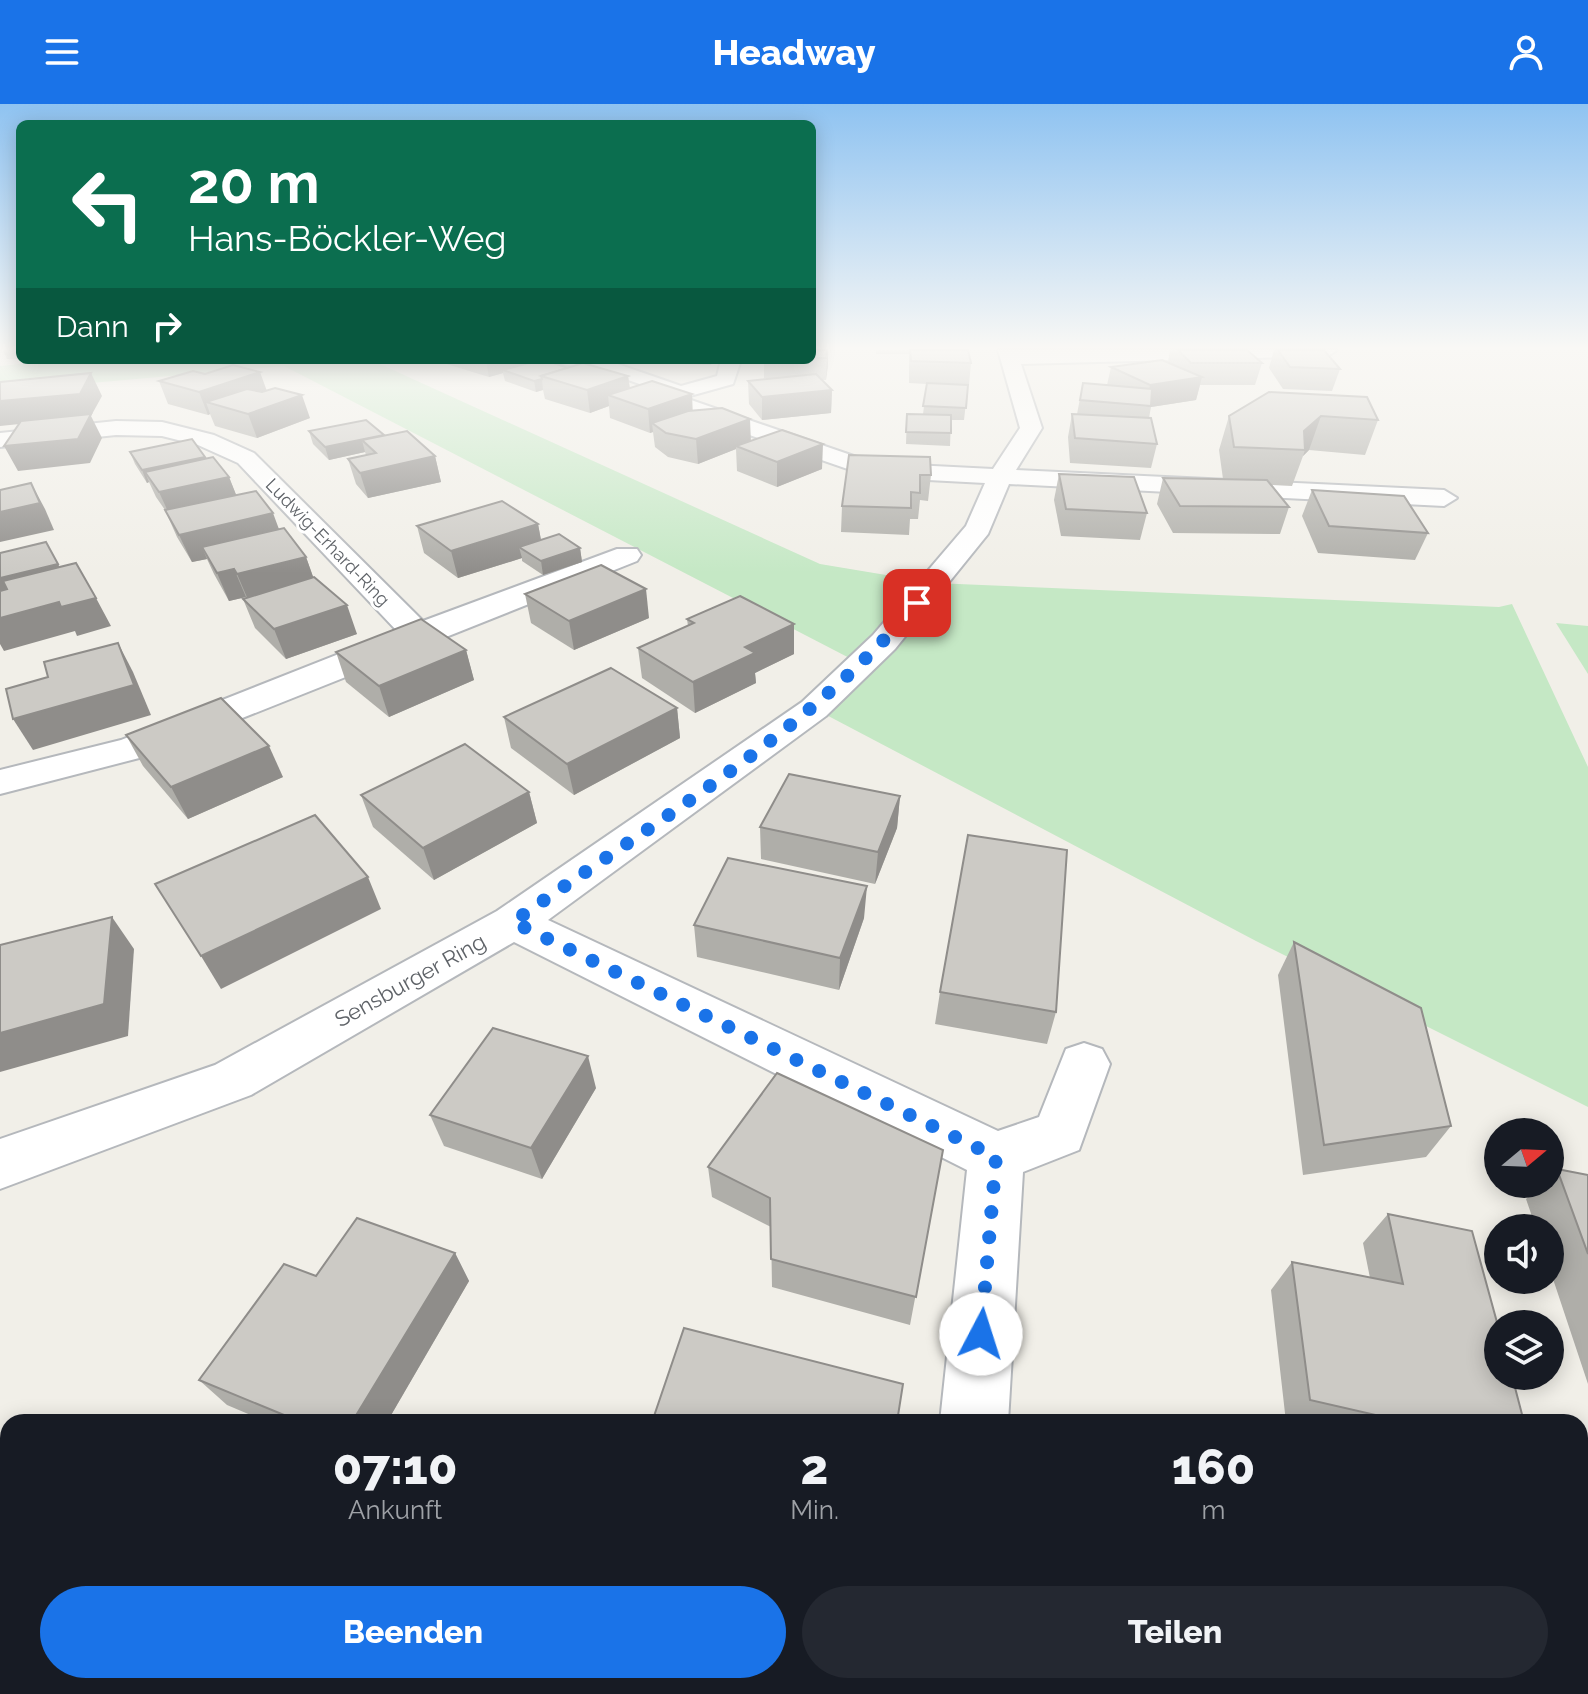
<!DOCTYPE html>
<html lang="de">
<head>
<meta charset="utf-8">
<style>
  body { margin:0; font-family:Raleway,sans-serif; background:#242831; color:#f1f3f6; height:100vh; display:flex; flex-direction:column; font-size:30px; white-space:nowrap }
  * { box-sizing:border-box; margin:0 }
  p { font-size:26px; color:#9ea1a6 }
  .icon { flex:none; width:44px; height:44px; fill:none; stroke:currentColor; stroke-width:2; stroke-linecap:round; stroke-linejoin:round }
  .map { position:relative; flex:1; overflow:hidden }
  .sheet { position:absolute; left:0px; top:1310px; width:1588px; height:280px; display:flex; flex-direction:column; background:#171b24; border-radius:24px 24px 0 0; box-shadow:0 4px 20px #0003 }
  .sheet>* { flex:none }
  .hud { position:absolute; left:16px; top:16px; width:800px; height:244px; border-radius:12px; box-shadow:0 4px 20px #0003; background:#0b6e4f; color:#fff; overflow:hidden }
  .needle { width:52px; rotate:71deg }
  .fabs { position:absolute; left:1484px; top:1014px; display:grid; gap:16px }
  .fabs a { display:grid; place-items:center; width:80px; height:80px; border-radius:50%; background:#171b24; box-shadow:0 4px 20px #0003; font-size:40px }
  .pin { position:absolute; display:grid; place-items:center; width:68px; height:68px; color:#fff; margin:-34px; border-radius:16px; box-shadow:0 4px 12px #0006 }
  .me { position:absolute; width:88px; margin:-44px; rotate:5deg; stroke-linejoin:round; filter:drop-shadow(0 0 6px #0008) }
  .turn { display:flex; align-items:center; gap:28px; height:168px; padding:0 40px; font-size:36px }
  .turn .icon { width:104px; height:104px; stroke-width:2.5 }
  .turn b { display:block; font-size:56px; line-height:68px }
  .then { display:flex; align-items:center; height:76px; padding:0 40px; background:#0003; gap:16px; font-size:30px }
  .eta { display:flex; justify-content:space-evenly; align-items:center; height:136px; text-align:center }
  .eta b { font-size:48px; font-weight:800; line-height:56px }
  .primary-button { display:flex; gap:16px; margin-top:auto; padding:16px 40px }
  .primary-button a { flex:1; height:92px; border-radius:48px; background:#1a73e8; color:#fff; font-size:32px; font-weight:800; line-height:92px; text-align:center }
  .primary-button a+a { background:#242831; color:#f1f3f6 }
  header { display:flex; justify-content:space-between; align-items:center; height:104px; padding:0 40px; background:#1a73e8; color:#fff; font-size:36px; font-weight:800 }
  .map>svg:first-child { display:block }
  .green { fill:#c5e8c5 }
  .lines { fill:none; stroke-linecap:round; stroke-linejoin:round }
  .street-casing { stroke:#b5b8bc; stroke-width:4 }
  .street { fill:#fff; fill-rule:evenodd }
  .wall { fill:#afaea9 }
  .shaded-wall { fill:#8f8d8a }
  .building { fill:#cccac5; stroke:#8f8d8a; stroke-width:2 }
  .route { stroke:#1a73e8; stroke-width:14; stroke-dasharray:0 25.2 }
  .labels { text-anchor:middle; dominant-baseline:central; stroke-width:6; stroke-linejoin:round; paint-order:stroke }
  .far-street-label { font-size:18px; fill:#5f6368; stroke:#fff }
  .street-label { font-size:22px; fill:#5f6368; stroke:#fff }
</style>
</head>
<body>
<header><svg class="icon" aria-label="menu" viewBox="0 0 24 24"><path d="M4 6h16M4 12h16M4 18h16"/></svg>Headway<svg class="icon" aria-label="person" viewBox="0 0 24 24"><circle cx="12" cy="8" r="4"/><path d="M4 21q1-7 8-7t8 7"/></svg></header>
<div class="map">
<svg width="1588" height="1590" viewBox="0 0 1588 1590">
  <rect width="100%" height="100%" fill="#f1efe8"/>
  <!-- green -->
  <g class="green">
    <polygon points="57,256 371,256 820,460 934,479 1499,503 1512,500 1588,663 1588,1003 1256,837 815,605 861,560 284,262 0,287 0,262"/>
    <polygon points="1556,519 1588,522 1588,570"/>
  </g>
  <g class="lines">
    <defs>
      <g id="street">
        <polygon points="998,246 1337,246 1328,252 1021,260 1042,324 1016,366 1444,386 1457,394 1444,402 1009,380 988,430 895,545 826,612 548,816 998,1027 1039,1013 1066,945 1084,939 1102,945 1110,960 1079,1046 1023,1068 1008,1318 940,1318 967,1066 514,838 251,991 0,1085 0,1035 215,961 497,807 802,598 873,531 966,422 985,379 871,373 674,305 663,288 596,265 562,260 559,256 606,256 681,282 717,272 721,256 741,256 733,280 690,292 691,296 874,359 993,365 1020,324"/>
        <polygon points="116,317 162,318 214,331 254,349 423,517 617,445 637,445 641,451 637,457 147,652 0,690 0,666 121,636 397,527 238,359 198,341 162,332 116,331 0,343 0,329"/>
        <polygon points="1580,1453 1588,1455 1588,1531 1580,1529"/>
        <polygon points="913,1582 993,1582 992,1590 912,1590"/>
      </g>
    </defs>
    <!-- street casing -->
    <use href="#street" class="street-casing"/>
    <!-- street -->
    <use href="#street" class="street"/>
  </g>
  <!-- wall -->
  <g class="wall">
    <polygon points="3,246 20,246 20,255 7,255"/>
    <polygon points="812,246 828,246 828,261 826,276 822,276 832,286 831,309 762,316 749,300 748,277 774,275 764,274 764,256 812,256"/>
    <polygon points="876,246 968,246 971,259 969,281 960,280 968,281 964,316 951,316 950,342 906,340 907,310 923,310 927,280 909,279 909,250 876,250"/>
    <polygon points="1170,246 1247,246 1262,259 1255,281 1200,281 1196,296 1151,303 1149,314 1157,340 1151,364 1070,359 1068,333 1072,310 1077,310 1083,279 1107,281 1111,263 1168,258"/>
    <polygon points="1274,246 1324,246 1340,265 1332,287 1283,285 1269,264"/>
    <polygon points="442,256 545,256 568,264 628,272 630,284 693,307 751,337 822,365 777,383 737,367 736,345 698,360 668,353 655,343 653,328 650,329 610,314 609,302 590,309 545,295 543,286 536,288 505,277 503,269 489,273 443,259"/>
    <polygon points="655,256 714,256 711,261 655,259"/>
    <polygon points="159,277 267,287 310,314 257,334 215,322 210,310 208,311 168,300"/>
    <polygon points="1269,288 1378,316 1365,351 1309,346 1303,352 1292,382 1272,381 1289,403 1280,430 1173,429 1157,400 1163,374 1223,375 1219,346 1229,312"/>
    <polygon points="309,327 384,331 435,352 441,378 368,394 356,380 348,355 366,351 365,348 329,356 313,340"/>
    <polygon points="130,348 206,355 229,373 236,391 279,425 306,453 313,473 357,530 286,555 255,524 243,495 246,494 246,493 229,497 214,470 207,455 192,458 177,433 165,406 156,393 149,378 147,379 135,360"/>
    <polygon points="849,351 931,371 928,397 920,396 918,415 910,415 909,431 841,428 842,402"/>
    <polygon points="1059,370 1147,409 1140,436 1061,432 1054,396"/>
    <polygon points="1312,386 1428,429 1415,456 1318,449 1302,412"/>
    <polygon points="538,420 541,436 580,444 582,458 543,471 522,457 522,454 458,474 424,449 417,422"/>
    <polygon points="525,490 649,514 574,546 531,519"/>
    <polygon points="687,515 794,550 755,569 756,579 695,609 642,574 638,544 688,522"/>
    <polygon points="466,546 474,576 389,613 346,578 336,548"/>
    <polygon points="677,604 680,634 574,691 511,644 504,613"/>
    <polygon points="126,631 283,673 188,715 143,662"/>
    <polygon points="529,688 537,719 434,776 373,723 361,691"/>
    <polygon points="900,692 897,724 875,780 761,755 760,723"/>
    <polygon points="864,814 839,886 697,853 694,821"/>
    <polygon points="1294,838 1451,1022 1426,1053 1303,1071 1278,871"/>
    <polygon points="940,888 1056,908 1047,940 935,920"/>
    <polygon points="596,984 542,1075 444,1042 430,1011"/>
    <polygon points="943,1046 910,1221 772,1183 771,1123 712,1093 708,1063"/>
    <polygon points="1557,1065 1588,1071 1588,1280 1550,1166 1550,1124 1536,1124 1526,1095 1541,1080 1550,1080 1550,1072"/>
    <polygon points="1388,1110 1524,1318 1286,1318 1271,1186 1292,1158 1370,1174 1363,1139"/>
    <polygon points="455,1149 469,1177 387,1318 267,1318 227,1301 199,1276 316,1172"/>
  </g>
  <!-- shaded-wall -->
  <g class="shaded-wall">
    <polygon points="827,246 828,246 828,261 826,276"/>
    <polygon points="486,256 544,256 503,266 503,269 489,273"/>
    <polygon points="260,268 268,290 206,298 210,310 208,311 199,288"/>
    <polygon points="91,269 102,292 91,312 102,334 90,359 18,367 4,342 89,313 0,322 0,297"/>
    <polygon points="628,272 631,294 608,291 609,302 590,309 587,286"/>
    <polygon points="1202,273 1196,296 1151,303 1145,302 1150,281"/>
    <polygon points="542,275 543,286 536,288 534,277"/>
    <polygon points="832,286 831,309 762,316 762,293"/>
    <polygon points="692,290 693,314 652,319 653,328 650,329 648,305"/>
    <polygon points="302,291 310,314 257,334 248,310"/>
    <polygon points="1321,312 1309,346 1303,352 1305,346 1304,327"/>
    <polygon points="750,315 751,339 736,342 736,345 698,360 696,335"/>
    <polygon points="384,331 362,336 365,348 329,356 325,343"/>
    <polygon points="823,340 822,365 777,383 777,358"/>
    <polygon points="435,352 441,378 368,394 360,369"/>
    <polygon points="205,353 211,365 145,368 149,378 147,379 142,366"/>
    <polygon points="229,373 239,398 171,414 159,388"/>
    <polygon points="31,379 45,405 54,426 0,438 0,408"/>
    <polygon points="273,409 283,436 202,443 207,455 192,458 179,431"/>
    <polygon points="538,420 543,447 519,443 522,454 458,474 451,447"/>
    <polygon points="580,444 582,458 543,471 541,457"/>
    <polygon points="306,453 316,481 249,498 237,470"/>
    <polygon points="58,460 66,474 0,491 0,474"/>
    <polygon points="234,465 246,493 229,497 217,469"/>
    <polygon points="646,485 649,514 574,546 569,517"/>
    <polygon points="96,494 111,522 77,532 75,527 4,547 0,540 0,514 59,498"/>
    <polygon points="347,501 357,530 286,555 274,525"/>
    <polygon points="794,520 794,550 755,569 756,579 695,609 693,578 745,543"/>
    <polygon points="118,539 133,568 151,611 33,646 13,615"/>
    <polygon points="466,546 474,576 389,613 379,582"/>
    <polygon points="677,604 680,634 574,691 567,660"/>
    <polygon points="269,642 283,673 188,715 171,683"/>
    <polygon points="529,688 537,719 434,776 423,744"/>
    <polygon points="900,692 897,724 875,780 878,748"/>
    <polygon points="368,773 381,805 221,885 201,852"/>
    <polygon points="867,782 864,814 839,886 840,854"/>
    <polygon points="112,813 134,845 128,932 0,968 0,929"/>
    <polygon points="588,952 596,984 542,1075 531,1044"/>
    <polygon points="455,1149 469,1177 387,1318 352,1318"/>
    <polygon points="146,1582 209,1582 204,1590 141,1590"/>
  </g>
  <!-- building -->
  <g class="building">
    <polygon points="812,246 827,246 826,254 812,254"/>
    <polygon points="910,246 968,246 971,259 911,257"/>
    <polygon points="1178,246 1247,246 1262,259 1191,259"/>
    <polygon points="1278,246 1324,246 1340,265 1290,263"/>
    <polygon points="539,256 545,256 568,264 541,272 542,275 534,277 503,266"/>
    <polygon points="1162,256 1202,273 1150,281 1111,263"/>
    <polygon points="583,259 628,272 587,286 541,272"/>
    <polygon points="233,261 260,268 199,288 159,277 193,267 205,270"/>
    <polygon points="91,269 80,290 0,297 0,278"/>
    <polygon points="816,270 832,286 762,293 748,277"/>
    <polygon points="652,277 692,290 648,305 608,291"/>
    <polygon points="927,279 968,281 966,304 923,302"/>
    <polygon points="1083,279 1152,285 1151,302 1080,296"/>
    <polygon points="275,284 302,291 248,310 206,298 247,285 262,288"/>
    <polygon points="1269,288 1367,293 1378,316 1321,312 1304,327 1305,346 1234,343 1229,312"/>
    <polygon points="722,304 750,315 696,335 666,329 652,319 688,307"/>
    <polygon points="91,310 78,335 4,342 21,317"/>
    <polygon points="907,310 951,311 951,329 906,328"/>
    <polygon points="1072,310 1151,314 1157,340 1075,334"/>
    <polygon points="366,316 384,331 325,343 309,327"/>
    <polygon points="782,326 823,340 777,358 736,342"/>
    <polygon points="407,327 435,352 360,369 348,355 376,349 362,336"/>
    <polygon points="192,335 205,353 142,366 130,348"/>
    <polygon points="849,351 930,353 931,371 920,371 920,389 911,388 911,404 842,402"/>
    <polygon points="213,353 229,373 159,388 145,368"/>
    <polygon points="1059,370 1134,373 1147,409 1066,405"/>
    <polygon points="1163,374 1267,376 1289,403 1180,402"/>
    <polygon points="31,379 40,399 0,408 0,386"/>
    <polygon points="1312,386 1404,392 1428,429 1329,422"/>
    <polygon points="256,387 273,409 179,431 165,406"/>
    <polygon points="502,397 538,420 451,447 417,422"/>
    <polygon points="284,424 306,453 237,470 234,465 217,469 202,443"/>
    <polygon points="559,430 580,444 541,457 519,443"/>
    <polygon points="46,438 58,460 0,474 0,449"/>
    <polygon points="76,459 96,494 61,503 59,498 0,514 0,487 7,485 3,477"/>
    <polygon points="601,461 646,485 569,517 525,490"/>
    <polygon points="314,473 347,501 274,525 243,495"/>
    <polygon points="740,492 794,520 745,543 755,549 693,578 638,544 694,519 687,515"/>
    <polygon points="421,515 466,546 379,582 336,548"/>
    <polygon points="118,539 134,581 13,615 6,585 48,573 44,558"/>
    <polygon points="611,564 677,604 567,660 504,613"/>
    <polygon points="221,594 269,642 171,683 126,631"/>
    <polygon points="465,640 529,688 423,744 361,691"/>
    <polygon points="789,670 900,692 878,748 760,723"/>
    <polygon points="315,711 368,773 201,852 155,780"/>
    <polygon points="968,731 1067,746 1056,908 940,888"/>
    <polygon points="728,754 867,782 840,854 694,821"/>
    <polygon points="112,813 104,900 0,929 0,841"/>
    <polygon points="1294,838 1421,904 1451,1022 1324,1041"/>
    <polygon points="493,924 588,952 531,1044 430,1011"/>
    <polygon points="777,969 943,1046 916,1193 771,1155 770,1094 708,1063"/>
    <polygon points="1557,1065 1588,1071 1588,1150"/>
    <polygon points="1388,1110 1472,1127 1498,1222 1498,1272 1512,1272 1524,1318 1406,1318 1310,1296 1292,1158 1403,1180"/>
    <polygon points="357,1114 455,1149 352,1318 301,1318 199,1276 284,1160 316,1172"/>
    <polygon points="684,1224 903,1280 897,1318 652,1318"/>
    <polygon points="0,1380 8,1384 8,1582 146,1582 141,1590 0,1590"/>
    <polygon points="560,1582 782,1582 803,1589 557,1590"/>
  </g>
  <!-- sky -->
  <linearGradient id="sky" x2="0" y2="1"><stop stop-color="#8fc3f1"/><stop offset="0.52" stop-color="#f9f8f5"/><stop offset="1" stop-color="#f9f8f5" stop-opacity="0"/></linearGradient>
  <rect width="1588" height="469" fill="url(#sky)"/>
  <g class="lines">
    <!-- route -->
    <path class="route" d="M917,499C809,628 651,720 513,818L996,1053L981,1230"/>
  </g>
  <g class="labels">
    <!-- far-street labels -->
    <g class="far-street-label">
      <text transform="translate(328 438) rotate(46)">Ludwig-Erhard-Ring</text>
    </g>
    <!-- street labels -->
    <g class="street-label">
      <text transform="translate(410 876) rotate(-29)">Sensburger Ring</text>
    </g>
  </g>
</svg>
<div class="fabs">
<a><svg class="needle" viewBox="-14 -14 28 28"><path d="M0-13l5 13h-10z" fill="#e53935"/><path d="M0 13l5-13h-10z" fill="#9ea1a6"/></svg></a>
<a><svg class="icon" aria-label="sound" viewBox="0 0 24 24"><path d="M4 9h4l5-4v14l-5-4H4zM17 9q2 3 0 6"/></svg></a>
<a><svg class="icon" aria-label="layers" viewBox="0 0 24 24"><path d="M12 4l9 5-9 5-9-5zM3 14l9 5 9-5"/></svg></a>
</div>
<div class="pin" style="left:917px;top:499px;background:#d93025"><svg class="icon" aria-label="arrive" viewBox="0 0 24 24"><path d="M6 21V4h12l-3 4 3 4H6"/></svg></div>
<svg class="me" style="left:981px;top:1230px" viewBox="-20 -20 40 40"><circle r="19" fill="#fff"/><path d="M0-13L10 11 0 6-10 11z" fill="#1a73e8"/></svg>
<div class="hud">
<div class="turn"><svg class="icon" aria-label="left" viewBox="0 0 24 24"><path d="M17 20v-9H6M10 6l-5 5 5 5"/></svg><div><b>20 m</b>Hans-Böckler-Weg</div></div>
<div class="then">Dann<svg class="icon" aria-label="right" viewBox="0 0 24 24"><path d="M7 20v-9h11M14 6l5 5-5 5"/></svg></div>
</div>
<section class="sheet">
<div class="eta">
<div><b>07:10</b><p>Ankunft</p></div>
<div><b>2</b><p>Min.</p></div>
<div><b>160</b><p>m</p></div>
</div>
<div class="primary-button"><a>Beenden</a><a>Teilen</a></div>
</section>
</div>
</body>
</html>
